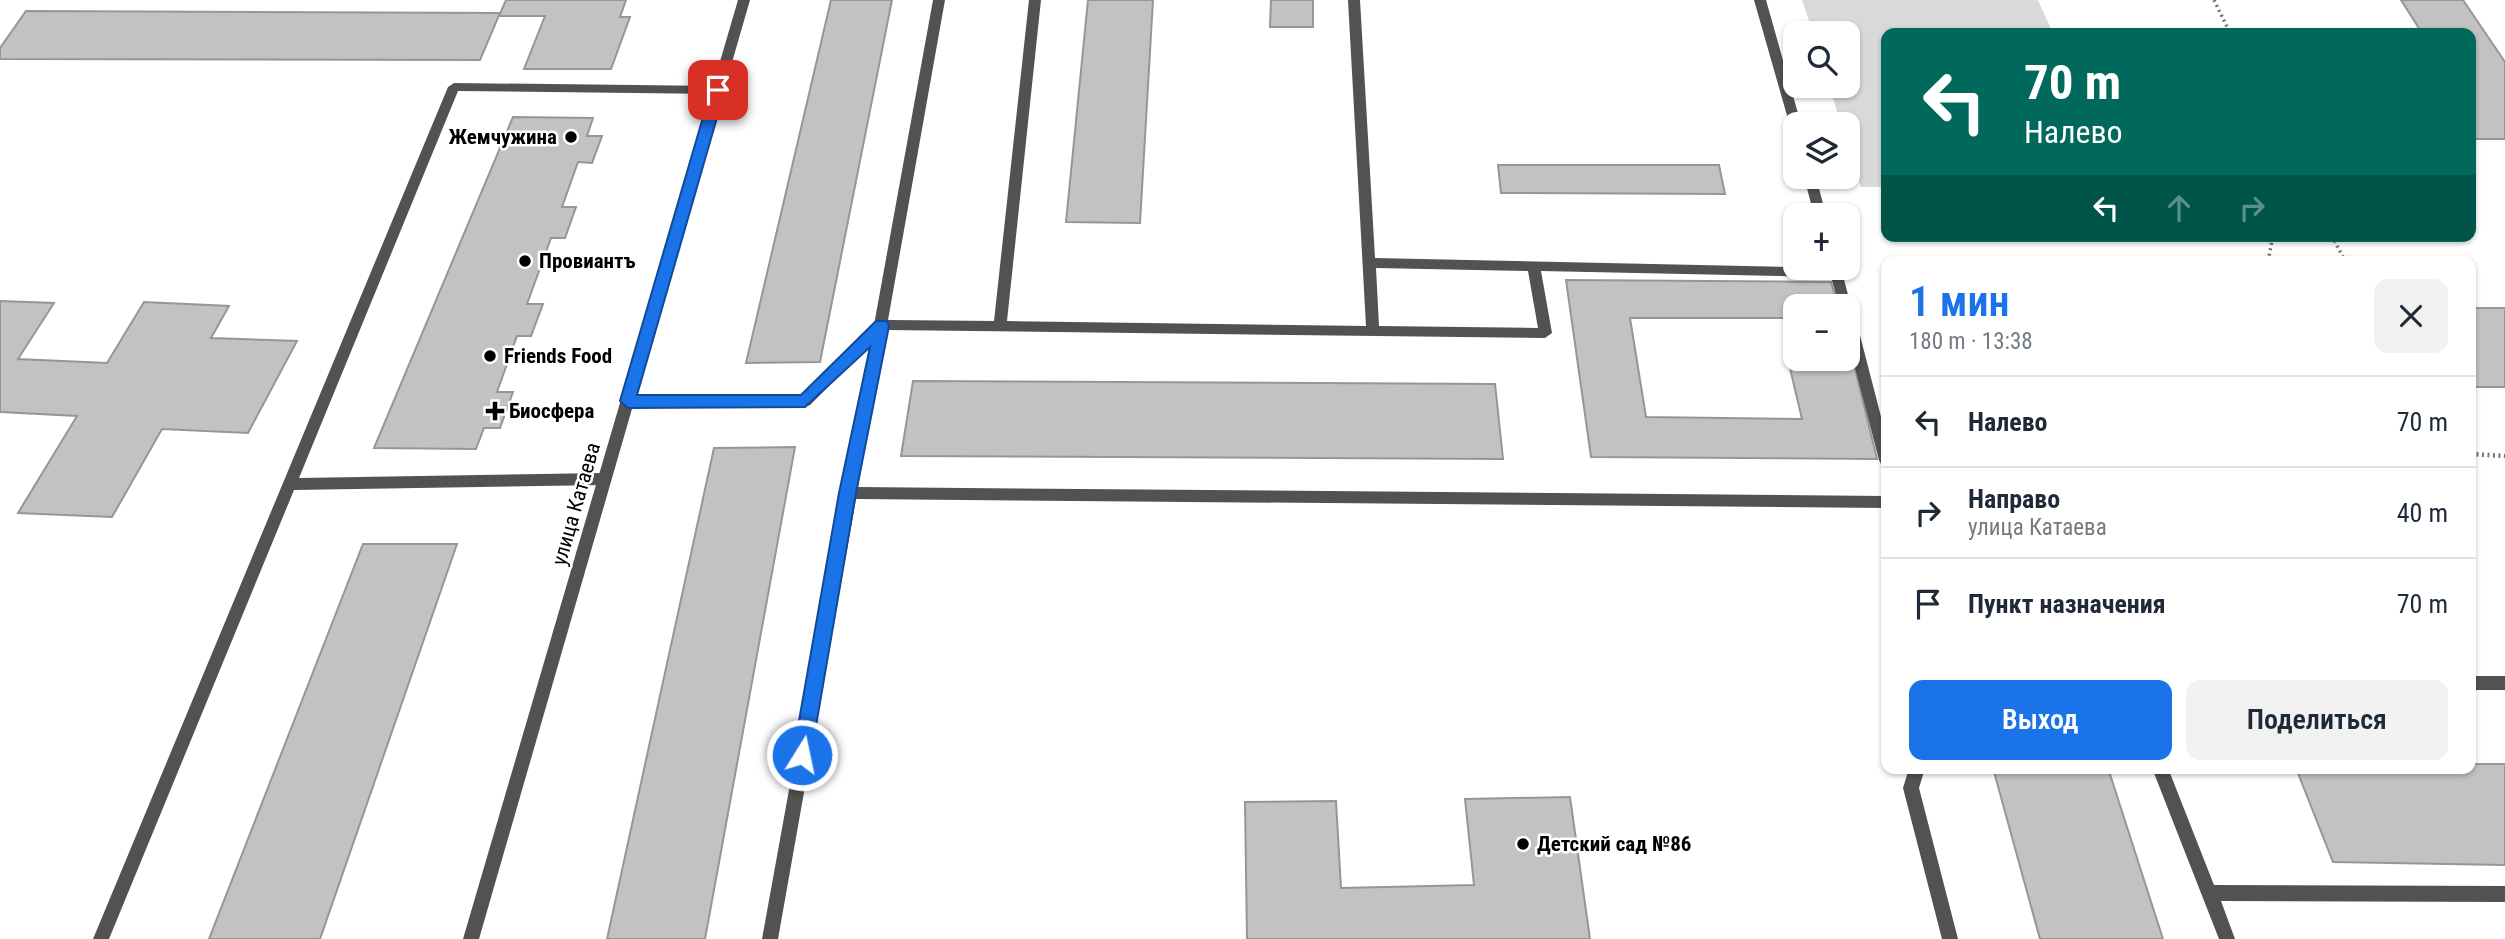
<!DOCTYPE html>
<html lang="ru">
<head>
<meta charset="utf-8">
<style>
  body { margin:0; font-family:"Roboto Condensed",sans-serif; background:#f2f2f3; color:#1f2937; height:100vh; display:flex; flex-direction:column; font-size:26px; white-space:nowrap }
  * { box-sizing:border-box; margin:0 }
  p { font-size:23px; color:#747a83 }
  .icon { flex:none; width:38px; height:38px; fill:none; stroke:currentColor; stroke-width:2; stroke-linecap:round; stroke-linejoin:round }
  .map { position:relative; flex:1; overflow:hidden }
  .details { position:absolute; left:1881px; top:256px; width:595px; height:518px; display:flex; flex-direction:column; background:#fff; border-radius:14px; box-shadow:0 2px 5px #0004 }
  .details>* { flex:none }
  .top-card { position:absolute; left:1881px; top:28px; width:595px; height:214px; border-radius:14px; box-shadow:0 2px 5px #0004; background:#00695c; color:#fff; overflow:hidden }
  .tools { position:absolute; left:1783px; top:21px; display:grid; gap:14px }
  .tools a { display:grid; place-items:center; width:77px; height:77px; border-radius:14px; background:#fff; box-shadow:0 2px 5px #0004; font-size:35px }
  .pin { position:absolute; display:grid; place-items:center; width:60px; height:60px; color:#fff; margin:-30px; border-radius:14px; box-shadow:0 4px 10px #0006 }
  .me { position:absolute; width:77px; margin:-38px; rotate:10deg; stroke-linejoin:round; filter:drop-shadow(0 0 5px #0008) }
  .turn { display:flex; align-items:center; gap:24px; height:147px; padding:0 28px; font-size:32px }
  .turn .icon { width:91px; height:91px; stroke-width:2.5 }
  .turn b { display:block; font-size:49px; line-height:60px }
  .lanes { display:flex; align-items:center; height:66px; padding:0 28px; background:#0003; justify-content:center; gap:35px; direction:ltr }
  .lanes .off { opacity:.35 }
  .round { display:grid; place-items:center; flex:none; width:74px; height:74px; border-radius:14px; background:#f2f2f3 }
  .overview { display:flex; align-items:center; justify-content:space-between; height:119px; padding:0 28px }
  h1 { font-size:42px; font-weight:600; line-height:52px; color:#1a73e8 }
  .cta { display:flex; gap:14px; margin-top:auto; padding:14px 28px }
  .cta a { flex:1; height:80px; border-radius:14px; background:#1a73e8; color:#fff; font-size:28px; font-weight:600; line-height:80px; text-align:center }
  .cta a+a { background:#f2f2f3; color:#1f2937 }
  ul { padding:0; list-style:none }
  li { display:flex; align-items:center; gap:21px; height:91px; padding:0 28px; border-top:2px solid #e0e1e3 }
  li div { flex:1 }
  li b { display:block; font-size:26px }
  li em { font-style:normal }
  .map>svg:first-child { display:block }
  .green { fill:#d9d9d9 }
  .building { fill:#c2c2c2; stroke:#969696; stroke-width:2 }
  .lines { fill:none; stroke-linecap:round; stroke-linejoin:round }
  .path-far1 { stroke:#747474; stroke-width:3.5; stroke-dasharray:2 3.5; stroke-linecap:butt }
  .path { stroke:#747474; stroke-width:4.5; stroke-dasharray:2 3.5; stroke-linecap:butt }
  .service { fill:#525252; fill-rule:evenodd }
  .tertiary { fill:#525252; fill-rule:evenodd }
  .route { fill:#1a73e8; stroke:#114b97; stroke-width:2 }
  .poi-dot { fill:#000; stroke:#fff; stroke-width:2.5 }
  .labels { text-anchor:middle; dominant-baseline:central; stroke-width:5; stroke-linejoin:round; paint-order:stroke }
  .poi-label { font-size:21px; font-weight:bold; fill:#000; stroke:#fff; text-anchor:start }
  .street-label { font-size:21px; fill:#000; stroke:#fff }
</style>
</head>
<body>
<div class="map">
<svg width="2505" height="939" viewBox="0 0 2505 939">
  <rect width="100%" height="100%" fill="#fff"/>
  <!-- green -->
  <polygon class="green" points="1802,0 2038,0 2053,33 1886,33 1886,187 1861,187 1848,147 1848,124 1841,124 1829,86 1848,86 1848,33 1813,33"/>
  <!-- building -->
  <g class="building">
    <polygon points="506,0 626,0 620,17 630,17 611,69 524,69 545,16 499,16"/>
    <polygon points="831,0 892,0 820,362 746,363"/>
    <polygon points="1088,0 1153,0 1140,223 1066,222"/>
    <polygon points="1271,0 1313,0 1313,27 1270,27"/>
    <polygon points="2401,0 2463,0 2505,62 2505,139 2471,139 2471,33 2422,33"/>
    <polygon points="26,11 500,13 480,60 0,59 0,48"/>
    <polygon points="513,117 593,118 587,136 602,136 592,163 578,162 562,207 576,207 565,238 551,238 527,304 543,304 531,336 517,336 497,392 513,392 500,428 484,428 476,449 374,448"/>
    <polygon points="1498,165 1719,165 1725,194 1501,193"/>
    <polygon points="1566,280 1831,282 1838,306 1796,306 1796,318 1630,318 1646,417 1802,419 1785,347 1796,347 1796,359 1848,359 1850,348 1877,459 1591,457"/>
    <polygon points="0,301 54,303 18,359 107,363 144,302 229,306 211,338 297,341 248,433 162,429 112,517 18,513 77,416 0,412"/>
    <rect x="2471" y="308" width="34" height="79"/>
    <polygon points="913,381 1495,384 1503,459 901,456"/>
    <polygon points="795,447 705,939 607,939 714,448"/>
    <polygon points="363,544 457,544 320,939 209,939"/>
    <polygon points="2471,764 2505,764 2505,865 2333,862 2296,768 2471,768"/>
    <polygon points="1993,768 2108,768 2163,939 2040,939"/>
    <polygon points="1570,797 1590,939 1247,939 1245,802 1336,801 1341,888 1474,885 1465,799"/>
  </g>
  <g class="lines">
    <!-- path-far1 -->
    <g class="path-far1">
      <polyline points="2214,0 2230,33"/>
      <polyline points="2332,236 2345,261"/>
      <polyline points="2268,261 2273,236"/>
    </g>
    <!-- path -->
    <polyline class="path" points="2471,454 2505,456"/>
    <!-- service -->
    <g class="service">
      <path d="M933,0H945L888,320L994,321L1029,0H1041L1007,321L1366,326L1348,0H1360L1375,258L1841,268L1851,306L1848,310V306H1839L1831,277L1541,271L1552,333L1545,338L886,330L858,487L1886,496V508L856,499L778,939H762L842,497L840,493L844,488L870,345L810,405L805,407H628L623,405L621,401L623,397L628,395H802L874,325ZM1376,268L1528,271L1538,328L1379,326Z"/>
      <polygon points="1754,0 1766,0 1801,124 1796,124 1796,130 1790,126"/>
      <polygon points="454,83 718,86 724,90 718,94 458,91 299,478 604,473 609,475 611,479 609,483 604,485 294,490 109,939 93,939 448,87"/>
      <polygon points="1804,177 1816,177 1826,215 1814,215"/>
      <polygon points="1848,311 1855,316 1886,436 1886,466 1881,464 1879,460 1848,341"/>
      <rect x="2471" y="676" width="34" height="14"/>
      <polygon points="1909,768 1925,768 1919,788 1958,939 1942,939 1903,788"/>
      <polygon points="2152,768 2168,768 2214,885 2505,886 2505,902 2221,901 2235,939 2219,939"/>
    </g>
    <!-- tertiary -->
    <polygon class="tertiary" points="738,0 750,0 479,939 463,939"/>
  </g>
  <!-- route -->
  <polygon class="route" points="718,85 725,90 637,395 801,395 876,321 887,321 889,326 856,493 811,755 808,762 802,764 795,762 793,755 839,493 870,347 805,407 628,408 620,401 711,90"/>
  <!-- markers -->
  <g class="poi-dot">
    <circle cx="571" cy="137" r="7"/>
    <circle cx="525" cy="261" r="7"/>
    <circle cx="490" cy="356" r="7"/>
    <path d="M491.5 400.5h7v7h7v7h-7v7h-7v-7h-7v-7h7z"/>
    <circle cx="1523" cy="844" r="7"/>
  </g>
  <g class="labels">
    <!-- poi labels -->
    <g class="poi-label">
      <text x="557" y="137" text-anchor="end">Жемчужина</text>
      <text x="539" y="261">Провиантъ</text>
      <text x="504" y="356">Friends Food</text>
      <text x="509" y="411">Биосфера</text>
      <text x="1537" y="844">Детский сад №86</text>
    </g>
    <!-- street labels -->
    <g class="street-label">
      <text transform="translate(576 504) rotate(-74)">улица Катаева</text>
    </g>
  </g>
</svg>
<div class="tools">
<a><svg class="icon" aria-label="search" viewBox="0 0 24 24"><circle cx="10" cy="10" r="6"/><path d="M15 15l6 6"/></svg></a>
<a><svg class="icon" aria-label="layers" viewBox="0 0 24 24"><path d="M12 4l9 5-9 5-9-5zM3 14l9 5 9-5"/></svg></a>
<a>+</a>
<a>−</a>
</div>
<div class="pin" style="left:718px;top:90px;background:#d93025"><svg class="icon" aria-label="arrive" viewBox="0 0 24 24"><path d="M6 21V4h12l-3 4 3 4H6"/></svg></div>
<svg class="me" style="left:802px;top:755px" viewBox="-20 -20 40 40"><circle r="17" fill="#1a73e8" stroke="#fff" stroke-width="3"/><path d="M0-11L8 9 0 5-8 9z" fill="#fff"/></svg>
<div class="top-card">
<div class="turn"><svg class="icon" aria-label="left" viewBox="0 0 24 24"><path d="M17 20v-9H6M10 6l-5 5 5 5"/></svg><div><b>70 m</b>Налево</div></div>
<div class="lanes"><svg class="icon" aria-label="left" viewBox="0 0 24 24"><path d="M17 20v-9H6M10 6l-5 5 5 5"/></svg><svg class="icon off" aria-label="ahead" viewBox="0 0 24 24"><path d="M12 20V5M6 11l6-6 6 6"/></svg><svg class="icon off" aria-label="right" viewBox="0 0 24 24"><path d="M7 20v-9h11M14 6l5 5-5 5"/></svg></div>
</div>
<section class="details">
<div class="overview"><div><h1>1 мин</h1><p>180 m · 13:38</p></div><a class="round"><svg class="icon" aria-label="close" viewBox="0 0 24 24"><path d="M6 6l12 12M18 6L6 18"/></svg></a></div>
<ul>
<li><svg class="icon" aria-label="left" viewBox="0 0 24 24"><path d="M17 20v-9H6M10 6l-5 5 5 5"/></svg><div><b>Налево</b></div><em>70 m</em></li>
<li><svg class="icon" aria-label="right" viewBox="0 0 24 24"><path d="M7 20v-9h11M14 6l5 5-5 5"/></svg><div><b>Направо</b><p>улица Катаева</p></div><em>40 m</em></li>
<li><svg class="icon" aria-label="arrive" viewBox="0 0 24 24"><path d="M6 21V4h12l-3 4 3 4H6"/></svg><div><b>Пункт назначения</b></div><em>70 m</em></li>
</ul>
<div class="cta"><a>Выход</a><a>Поделиться</a></div>
</section>
</div>
</body>
</html>
